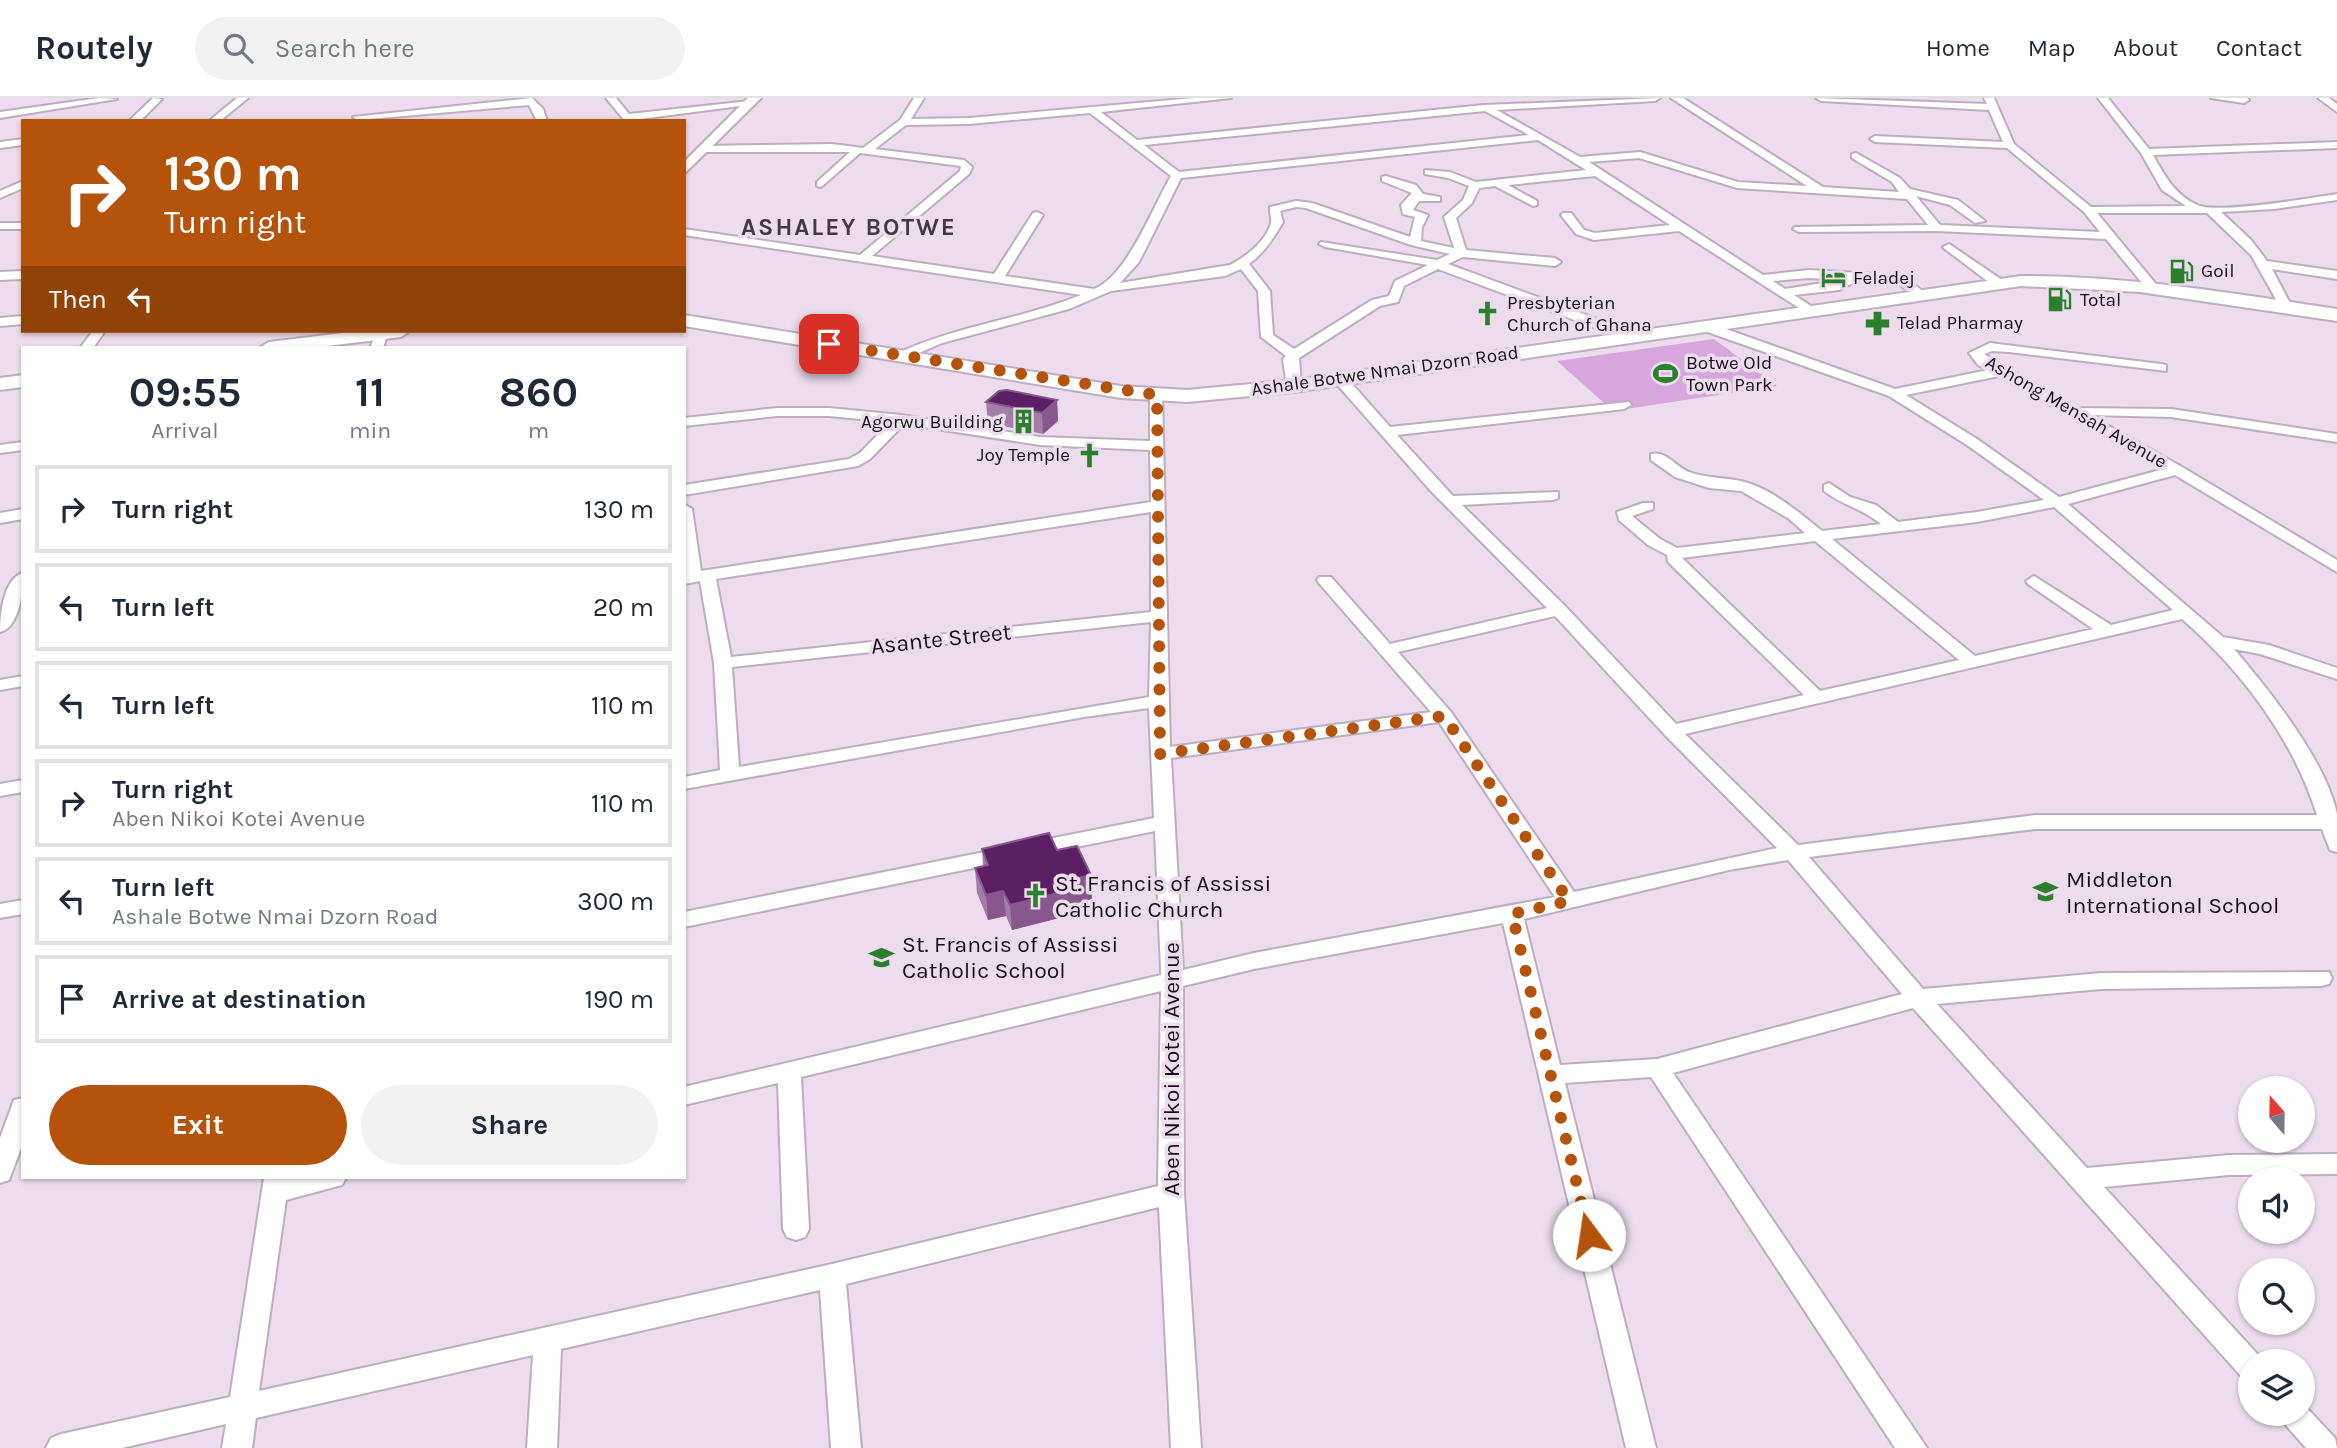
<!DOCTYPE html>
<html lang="en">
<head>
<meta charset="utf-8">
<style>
  body { margin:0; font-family:Karla,sans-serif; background:#f2f2f3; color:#1f2937; height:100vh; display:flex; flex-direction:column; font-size:26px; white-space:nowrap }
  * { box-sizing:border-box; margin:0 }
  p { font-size:23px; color:#747a83 }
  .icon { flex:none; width:38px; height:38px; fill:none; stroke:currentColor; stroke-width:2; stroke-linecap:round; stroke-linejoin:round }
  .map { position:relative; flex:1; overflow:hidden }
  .panel { position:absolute; left:21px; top:248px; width:665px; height:833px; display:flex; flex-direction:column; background:#fff; border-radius:0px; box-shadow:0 2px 5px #0004 }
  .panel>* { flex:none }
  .guide { position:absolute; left:21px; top:21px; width:665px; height:214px; border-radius:0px; box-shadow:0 2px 5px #0004; background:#b45309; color:#fff; overflow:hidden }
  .needle { width:46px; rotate:340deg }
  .buttons { position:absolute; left:2238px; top:978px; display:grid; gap:14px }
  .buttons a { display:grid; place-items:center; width:77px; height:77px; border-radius:50%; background:#fff; box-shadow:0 2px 5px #0004; font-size:35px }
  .pin { position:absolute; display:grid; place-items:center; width:60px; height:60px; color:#fff; margin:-30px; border-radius:14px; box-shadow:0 4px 10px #0006 }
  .me { position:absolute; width:77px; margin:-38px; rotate:346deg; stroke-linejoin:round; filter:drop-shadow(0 0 5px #0008) }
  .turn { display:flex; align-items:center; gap:24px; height:147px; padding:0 28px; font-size:32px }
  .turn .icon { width:91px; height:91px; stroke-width:2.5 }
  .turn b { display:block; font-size:49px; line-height:60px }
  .then { display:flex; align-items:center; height:66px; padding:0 28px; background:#0003; gap:14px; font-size:26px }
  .eta { display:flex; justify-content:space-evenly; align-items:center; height:119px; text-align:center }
  .eta b { font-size:42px; font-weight:700; line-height:49px }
  .action { display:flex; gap:14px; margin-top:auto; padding:14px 28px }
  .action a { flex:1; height:80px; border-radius:42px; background:#b45309; color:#fff; font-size:28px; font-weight:700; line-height:80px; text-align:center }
  .action a+a { background:#f2f2f3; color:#1f2937 }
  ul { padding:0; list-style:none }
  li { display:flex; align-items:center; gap:21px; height:88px; margin:0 14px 10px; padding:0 14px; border:4px solid #e0e1e3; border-radius:0px }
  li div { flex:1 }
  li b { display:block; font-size:26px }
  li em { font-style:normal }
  header { display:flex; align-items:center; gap:42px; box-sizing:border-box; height:98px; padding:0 35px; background:#fff; border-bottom:2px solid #e0e1e3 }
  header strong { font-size:33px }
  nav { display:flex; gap:38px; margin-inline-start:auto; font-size:24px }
  .search { width:490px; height:63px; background:#f2f2f3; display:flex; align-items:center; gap:18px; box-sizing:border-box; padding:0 24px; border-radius:38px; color:#747a83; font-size:26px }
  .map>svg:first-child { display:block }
  .green { fill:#d7a6dc }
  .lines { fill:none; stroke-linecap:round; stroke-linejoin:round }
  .minor-casing { stroke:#bdaebf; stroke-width:4 }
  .tertiary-casing { stroke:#bdaebf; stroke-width:4 }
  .secondary-casing { stroke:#bdaebf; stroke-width:4 }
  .minor { fill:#fff; fill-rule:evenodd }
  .tertiary { fill:#fff; fill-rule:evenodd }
  .secondary { fill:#fff; fill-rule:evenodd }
  .wall { fill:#a47da9 }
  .shaded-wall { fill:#87578d }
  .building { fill:#5c1e64; stroke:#87578d; stroke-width:2 }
  .route { stroke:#b45309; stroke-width:12; stroke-dasharray:0 21.6 }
  .labels { text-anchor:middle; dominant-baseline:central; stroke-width:7; stroke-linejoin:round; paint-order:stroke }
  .far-poi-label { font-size:19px; fill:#161016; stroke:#ecdcee; text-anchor:start }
  .far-street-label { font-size:19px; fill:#161016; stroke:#ecdcee }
  .street-label { font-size:23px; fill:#161016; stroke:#ecdcee }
  .poi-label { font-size:23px; fill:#161016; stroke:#ecdcee; text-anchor:start }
  .far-district-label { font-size:24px; font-weight:bold; letter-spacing:2px; fill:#453846; stroke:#ecdcee }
</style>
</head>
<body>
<header>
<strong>Routely</strong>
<div class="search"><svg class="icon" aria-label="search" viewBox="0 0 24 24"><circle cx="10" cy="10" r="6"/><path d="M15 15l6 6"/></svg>Search here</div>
<nav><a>Home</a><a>Map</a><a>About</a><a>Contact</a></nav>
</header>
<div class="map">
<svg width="2337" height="1350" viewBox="0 0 2337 1350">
  <rect width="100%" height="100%" fill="#ecdcee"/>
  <!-- green -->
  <polygon class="green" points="1714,241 1777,288 1613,313 1557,263"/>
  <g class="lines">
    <defs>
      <g id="minor">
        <polygon points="99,0 117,1 0,20 0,14"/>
        <polygon points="153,0 162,1 140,23 129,23"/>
        <polygon points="237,0 248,0 220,23 209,23"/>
        <polygon points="532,0 543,11 547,23 537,23 529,7 358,22 353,19"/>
        <polygon points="606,0 616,0 629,16 750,3 755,6 625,23"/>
        <path d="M914,0H924L911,21L969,20L1194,0H1231L1101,14L1137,42L1484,7L1660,0L1655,3L1497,12L1580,59L1640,54L1738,84L1807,88L1671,0H1683L1823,89L1899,94L1892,84L1852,60V56L1856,55L1900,80L1910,91L1958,102L1985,123L1975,125L1950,107L1916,98L1940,127L2100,134L2084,114L2007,50L1875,44L1870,41L1875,38L2003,44L1989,12L1821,3L1816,0L1987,6L1984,0H1994L2014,46L2091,109L2186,108L2162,92L2141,55L2098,0H2108L2149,51L2337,44V50L2153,57C2164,77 2176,99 2200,108C2222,115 2311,100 2337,96V102L2274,111L2221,114L2251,142L2267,163L2337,173V181L2272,171L2292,209L2282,212L2251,157L2207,115H2097L2155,185L2157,188L2151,192L2147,191L2106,141L1937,133L1799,134L1793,131L1795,129L1928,127L1907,101L1737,90L1639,60L1589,64L1763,177L1809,172L1892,177L1906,180L1926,196L1920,200L1898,186L1857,183L1839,192L1794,197L1814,210V216L1810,217L1679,133L1594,142L1576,136L1561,117L1563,115H1571L1584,132L1595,135L1670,127L1595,78L1508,87L1537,103V107L1533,108L1495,88L1479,90L1472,105L1456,120L1466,152L1555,160L1561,164L1555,168L1463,159L1448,166L1635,235V241H1625L1438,171L1404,188L1398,204L1380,208L1299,260L1301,288L1294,292L1287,288L1283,261L1286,258L1261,239L1258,193L1241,171L1225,178L1111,193L1069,211L942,245L903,262L898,261V255C957,228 1022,221 1081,197L684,137V131L860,157L960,73L961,68L860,55L821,89L817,88V84L850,54H704L699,51L704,48L832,46L863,50L900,22ZM1485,13L1529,37L1179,74L1144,47ZM1090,15L1171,78C1152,110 1128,177 1094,191L1005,178L1043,117L1037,114L1033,115L994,176L872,158L969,76L972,69L964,62L875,51L906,27L969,26ZM1538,42L1586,72L1476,84L1450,74L1425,72V76L1448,80L1469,88L1463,102L1444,119L1454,150L1421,143L1422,129L1428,117L1413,112L1419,103H1440V99L1423,96L1416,87L1386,78L1382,79V83L1412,95L1401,107L1403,116L1415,119L1410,139L1312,105L1296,103L1270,109C1269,114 1272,120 1271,125C1266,144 1245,159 1230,167L1120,185L1139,164L1181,80ZM1296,109L1306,110L1411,147L1450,156L1437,162L1321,144L1319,146L1325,149L1428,167L1395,183L1389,198L1372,202L1294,251L1273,237L1270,193L1249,166C1264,155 1274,140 1283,124L1280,113ZM1809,180L1842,182L1785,191L1773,183Z"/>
        <polygon points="2211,0 2247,0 2249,2 2244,5"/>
        <polygon points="2318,0 2329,0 2337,6 2337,14"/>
        <polygon points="23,41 23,47 0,50 0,44"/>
        <polygon points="23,83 23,90 0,100 0,93"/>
        <rect x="0" y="125" width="23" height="6"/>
        <polygon points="1949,146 2002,182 2002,188 1994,188 1945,151 1943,149"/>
        <polygon points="23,173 23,181 0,182 0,174"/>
        <polygon points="23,218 23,226 0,228 0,220"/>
        <path d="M1699,225H1709L1895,291L1988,272L1978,267L1969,255L1990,245L2161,266L2166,267V273L2009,254L1992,253L1984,256L2075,310L2171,311L2337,336V344L2171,319L2089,317L2182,369L2337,462V474L2175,377L2068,406L2223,539L2269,547L2337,570V581L2260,556L2234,551C2269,592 2326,663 2337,716C2337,728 2337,742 2337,754L2330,752L2322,731H2035L1809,759L1923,891L2101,875L2329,874L2332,880L2329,886L2321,888L2101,891L1937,906L2087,1070L2229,1057L2337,1056V1076L2229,1077L2104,1089L2260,1259L2262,1264H2250V1280L2240,1277L1913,910L1673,975L1927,1350H1895L1651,979L1565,985L1656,1350H1626L1503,825L1254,871L1183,888L1184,1096L1201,1350H1171L1159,1109L846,1186L861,1350H831L820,1192L561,1251L557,1350H527L533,1257L256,1320L252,1350H222L226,1326L122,1350H46L51,1340L61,1336L230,1299L264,1080H346L342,1087L286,1102L259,1293L832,1166L1158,1088L1161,893L801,979L809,1131L805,1139L796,1142L787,1139L783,1131L778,985L684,1007V989L1161,877V872L1155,733L684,829V814L1154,720L1149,610L1084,619L684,691V679L720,672L714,565L700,483L684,486V406L692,411L701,473L1151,404L1150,352L1040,347L904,326L870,361L858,368L684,397V387L849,361L860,355L890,324L829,318H777L684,328V320L777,310H829L901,317L1040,339L1150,343V297L1162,294L1170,649L1431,614L1319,485L1317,482L1319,479H1331L1390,546L1547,510L1430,392L1335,284V278H1345L1390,329L1629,304L1631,307L1624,311L1397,337L1453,398L1558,394V400L1553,402L1462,407L1565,508L1676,626L1804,597L1668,464L1667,457L1648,447L1619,422L1617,414L1643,405H1653V411L1632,418L1660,441L1677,450L1805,435L1788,420L1741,393L1709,390L1675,379L1651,362V356C1666,352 1676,369 1689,374C1708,381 1729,379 1748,385C1774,393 1801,416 1822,433L1881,426C1863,411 1842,407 1824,393V387L1829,385L1850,399L1876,407L1898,424L1977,414L2044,402L1967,347L1889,298L1699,231ZM1999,278L2164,371L2059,399L1977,341L1906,297ZM2054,409L2173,512L2111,527L2034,478L2026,483L2028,486L2093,531L1975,558L1832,441L1977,424ZM1151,414V514L731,559L716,481ZM1815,443L1959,562L1820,593L1682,460ZM1555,518L1665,637L1777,750L1574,794L1451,614L1398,554ZM2182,521C2242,573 2293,641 2317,717H2035L1798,747L1685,636ZM1151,524L1149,599L739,669L732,569ZM1439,624L1555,799L1254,855L1183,872L1171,660ZM1788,762L1902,896L1657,961L1560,967L1524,821L1729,772Z"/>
        <polygon points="93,233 105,233 93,250 80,250"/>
        <polygon points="377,233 388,235 383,250 370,250"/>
        <polygon points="23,344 23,352 0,355 0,347"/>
        <polygon points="23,411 23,421 0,425 0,415"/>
        <path d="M23,475C23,492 20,529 0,534C0,517 3,481 23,475Z"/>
        <polygon points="23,578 23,588 0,592 0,582"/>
        <polygon points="23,682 23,694 0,698 0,686"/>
        <polygon points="23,802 23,816 0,820 0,806"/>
        <polygon points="23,1000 23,1045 9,1082 0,1085 0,1040 14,1002"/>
        <polygon points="2304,1307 2335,1340 2337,1350 2306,1350 2284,1325 2280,1316 2303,1316"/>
      </g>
      <polygon id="tertiary" points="748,0 761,0 684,76 684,64"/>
      <g id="secondary">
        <path d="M2021,178C2128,178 2232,195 2337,211V223L2140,194L2021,188L1294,294L1187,304L1121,300L684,228V217L1121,288L1187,292L1294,282Z"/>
        <polygon points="359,233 410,233 401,239 311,250 259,250 269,244"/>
        <polygon points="23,277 23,289 0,292 0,280"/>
      </g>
    </defs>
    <!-- minor casing -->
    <use href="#minor" class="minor-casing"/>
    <!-- tertiary casing -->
    <use href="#tertiary" class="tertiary-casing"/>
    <!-- secondary casing -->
    <use href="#secondary" class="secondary-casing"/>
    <!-- minor -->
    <use href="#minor" class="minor"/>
    <!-- tertiary -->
    <use href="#tertiary" class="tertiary"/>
    <!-- secondary -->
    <use href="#secondary" class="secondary"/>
  </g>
  <!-- wall -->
  <g class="wall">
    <polygon points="1057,302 1058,323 1043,336 988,325 986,304"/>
    <polygon points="982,751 1057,752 1092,801 1058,810 1059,820 1012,832 1006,818 988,822 977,795 975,770 983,768"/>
  </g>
  <!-- shaded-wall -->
  <g class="shaded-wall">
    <polygon points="1057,302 1058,323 1043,336 1042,315"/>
    <polygon points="1091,777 1092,801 1058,810 1059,820 1012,832 1010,807 1053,786"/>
    <polygon points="1003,793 1006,818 988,822 986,797"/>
  </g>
  <!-- building -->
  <g class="building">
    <polygon points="1007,292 1057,302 1042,315 986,304 999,293"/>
    <polygon points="1049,735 1057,752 1077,748 1091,777 1053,786 1058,795 1010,807 1003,793 986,797 975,770 988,767 982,751"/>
  </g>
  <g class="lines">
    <!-- route -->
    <polyline class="route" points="829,246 1157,297 1160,656 1444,618 1569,803 1512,816 1589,1137"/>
  </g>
  <!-- icons -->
  <defs>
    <symbol id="fuel-bare" viewBox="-9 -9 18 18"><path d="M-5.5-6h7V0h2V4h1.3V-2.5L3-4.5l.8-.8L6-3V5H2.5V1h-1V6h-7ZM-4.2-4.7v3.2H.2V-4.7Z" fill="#2c802d" stroke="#ecdcee" stroke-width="2.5" paint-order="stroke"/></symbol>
    <symbol id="hotel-bare" viewBox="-9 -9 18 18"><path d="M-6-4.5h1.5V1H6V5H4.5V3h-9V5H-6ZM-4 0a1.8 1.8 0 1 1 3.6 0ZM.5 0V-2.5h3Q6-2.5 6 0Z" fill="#2c802d" stroke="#ecdcee" stroke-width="2.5" paint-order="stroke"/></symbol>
    <symbol id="church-bare" viewBox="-9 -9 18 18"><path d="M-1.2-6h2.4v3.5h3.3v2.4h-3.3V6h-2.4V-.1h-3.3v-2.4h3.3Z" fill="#2c802d" stroke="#ecdcee" stroke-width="2.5" paint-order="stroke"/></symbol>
    <symbol id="pharmacy-bare" viewBox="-9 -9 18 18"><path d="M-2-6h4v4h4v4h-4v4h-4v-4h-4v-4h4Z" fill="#2c802d" stroke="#ecdcee" stroke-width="2.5" paint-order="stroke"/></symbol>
    <symbol id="stadium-bare" viewBox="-9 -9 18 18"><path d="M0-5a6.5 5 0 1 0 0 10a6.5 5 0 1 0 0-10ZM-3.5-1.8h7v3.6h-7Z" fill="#2c802d" stroke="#ecdcee" stroke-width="2.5" paint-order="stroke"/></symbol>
    <symbol id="building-bare" viewBox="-9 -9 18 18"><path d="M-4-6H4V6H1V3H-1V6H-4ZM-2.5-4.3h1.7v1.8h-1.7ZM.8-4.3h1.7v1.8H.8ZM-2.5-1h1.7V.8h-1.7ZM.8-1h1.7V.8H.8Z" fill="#2c802d" stroke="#ecdcee" stroke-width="2.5" paint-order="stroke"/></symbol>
    <symbol id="school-bare" viewBox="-9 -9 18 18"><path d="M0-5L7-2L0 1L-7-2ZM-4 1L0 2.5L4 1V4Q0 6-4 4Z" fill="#2c802d" stroke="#ecdcee" stroke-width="2.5" paint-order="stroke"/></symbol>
  </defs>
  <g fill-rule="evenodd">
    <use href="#fuel-bare" x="2164" y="156" width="35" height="35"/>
    <use href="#hotel-bare" x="1816" y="162" width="35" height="35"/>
    <use href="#fuel-bare" x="2042" y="184" width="35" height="35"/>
    <use href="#church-bare" x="1470" y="198" width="35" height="35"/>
    <use href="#pharmacy-bare" x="1860" y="208" width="35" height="35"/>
    <use href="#stadium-bare" x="1648" y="258" width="35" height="35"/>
    <use href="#building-bare" x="1006" y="306" width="35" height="35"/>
    <use href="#church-bare" x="1072" y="340" width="35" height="35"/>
    <use href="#school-bare" x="2028" y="776" width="35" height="35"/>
    <use href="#church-bare" x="1018" y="780" width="35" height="35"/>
    <use href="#school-bare" x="864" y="842" width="35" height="35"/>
  </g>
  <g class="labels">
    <!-- far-poi labels -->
    <g class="far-poi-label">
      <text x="2201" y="173">Goil</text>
      <text x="1853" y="180">Feladej</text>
      <text x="2080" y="202">Total</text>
      <text x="1507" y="205">Presbyterian<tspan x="1507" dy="22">Church of Ghana</tspan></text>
      <text x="1897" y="225">Telad Pharmay</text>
      <text x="1686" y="265">Botwe Old<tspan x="1686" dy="22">Town Park</tspan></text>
      <text x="1003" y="324" text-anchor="end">Agorwu Building</text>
      <text x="1070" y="357" text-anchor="end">Joy Temple</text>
    </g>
    <!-- far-street labels -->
    <g class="far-street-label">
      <text transform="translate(1385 273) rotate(-8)">Ashale Botwe Nmai Dzorn Road</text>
      <text transform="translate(2076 314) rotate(30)">Ashong Mensah Avenue</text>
    </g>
    <!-- street labels -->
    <g class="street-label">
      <text transform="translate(941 541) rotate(-6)">Asante Street</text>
      <text transform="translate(1171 971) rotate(-90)">Aben Nikoi Kotei Avenue</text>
    </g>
    <!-- poi labels -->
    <g class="poi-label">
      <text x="2066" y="781">Middleton<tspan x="2066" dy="26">International School</tspan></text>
      <text x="1055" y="785">St. Francis of Assissi<tspan x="1055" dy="26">Catholic Church</tspan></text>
      <text x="902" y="846">St. Francis of Assissi<tspan x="902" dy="26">Catholic School</tspan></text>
    </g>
    <!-- far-district labels -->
    <g class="far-district-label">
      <text x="849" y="129">ASHALEY BOTWE</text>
    </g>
  </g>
</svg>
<div class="buttons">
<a><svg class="needle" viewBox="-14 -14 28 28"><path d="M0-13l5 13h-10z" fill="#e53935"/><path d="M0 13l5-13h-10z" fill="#747a83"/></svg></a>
<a><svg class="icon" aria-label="sound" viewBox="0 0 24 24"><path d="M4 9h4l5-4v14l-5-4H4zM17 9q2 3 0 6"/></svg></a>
<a><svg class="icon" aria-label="search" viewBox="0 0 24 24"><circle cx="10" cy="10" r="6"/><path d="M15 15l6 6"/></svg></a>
<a><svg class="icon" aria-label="layers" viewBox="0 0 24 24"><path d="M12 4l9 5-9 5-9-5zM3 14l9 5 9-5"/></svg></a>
</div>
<div class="pin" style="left:829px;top:246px;background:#d93025"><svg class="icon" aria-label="arrive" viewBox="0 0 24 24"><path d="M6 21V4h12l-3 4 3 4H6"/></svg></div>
<svg class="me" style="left:1589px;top:1137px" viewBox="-20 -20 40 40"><circle r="19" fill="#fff"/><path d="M0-13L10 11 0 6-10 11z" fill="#b45309"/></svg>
<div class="guide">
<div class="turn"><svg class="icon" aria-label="right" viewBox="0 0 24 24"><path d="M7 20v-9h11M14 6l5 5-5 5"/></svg><div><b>130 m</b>Turn right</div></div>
<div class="then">Then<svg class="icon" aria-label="left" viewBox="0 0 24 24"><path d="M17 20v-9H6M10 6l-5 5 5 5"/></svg></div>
</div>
<section class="panel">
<div class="eta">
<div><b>09:55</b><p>Arrival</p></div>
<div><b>11</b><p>min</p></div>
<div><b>860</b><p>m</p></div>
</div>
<ul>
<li><svg class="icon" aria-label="right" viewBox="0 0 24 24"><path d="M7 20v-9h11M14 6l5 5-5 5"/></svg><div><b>Turn right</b></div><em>130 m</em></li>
<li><svg class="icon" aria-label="left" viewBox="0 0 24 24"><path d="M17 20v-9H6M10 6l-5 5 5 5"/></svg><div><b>Turn left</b></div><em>20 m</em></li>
<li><svg class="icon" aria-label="left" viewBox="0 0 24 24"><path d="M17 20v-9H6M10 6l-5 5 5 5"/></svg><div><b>Turn left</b></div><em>110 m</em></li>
<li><svg class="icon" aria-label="right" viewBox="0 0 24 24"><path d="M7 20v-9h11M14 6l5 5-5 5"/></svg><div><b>Turn right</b><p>Aben Nikoi Kotei Avenue</p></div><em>110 m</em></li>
<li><svg class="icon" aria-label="left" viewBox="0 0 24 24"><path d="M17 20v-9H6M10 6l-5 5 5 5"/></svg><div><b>Turn left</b><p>Ashale Botwe Nmai Dzorn Road</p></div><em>300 m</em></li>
<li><svg class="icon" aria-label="arrive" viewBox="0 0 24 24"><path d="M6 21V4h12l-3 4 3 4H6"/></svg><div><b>Arrive at destination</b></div><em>190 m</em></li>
</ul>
<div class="action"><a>Exit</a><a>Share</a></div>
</section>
</div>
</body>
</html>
